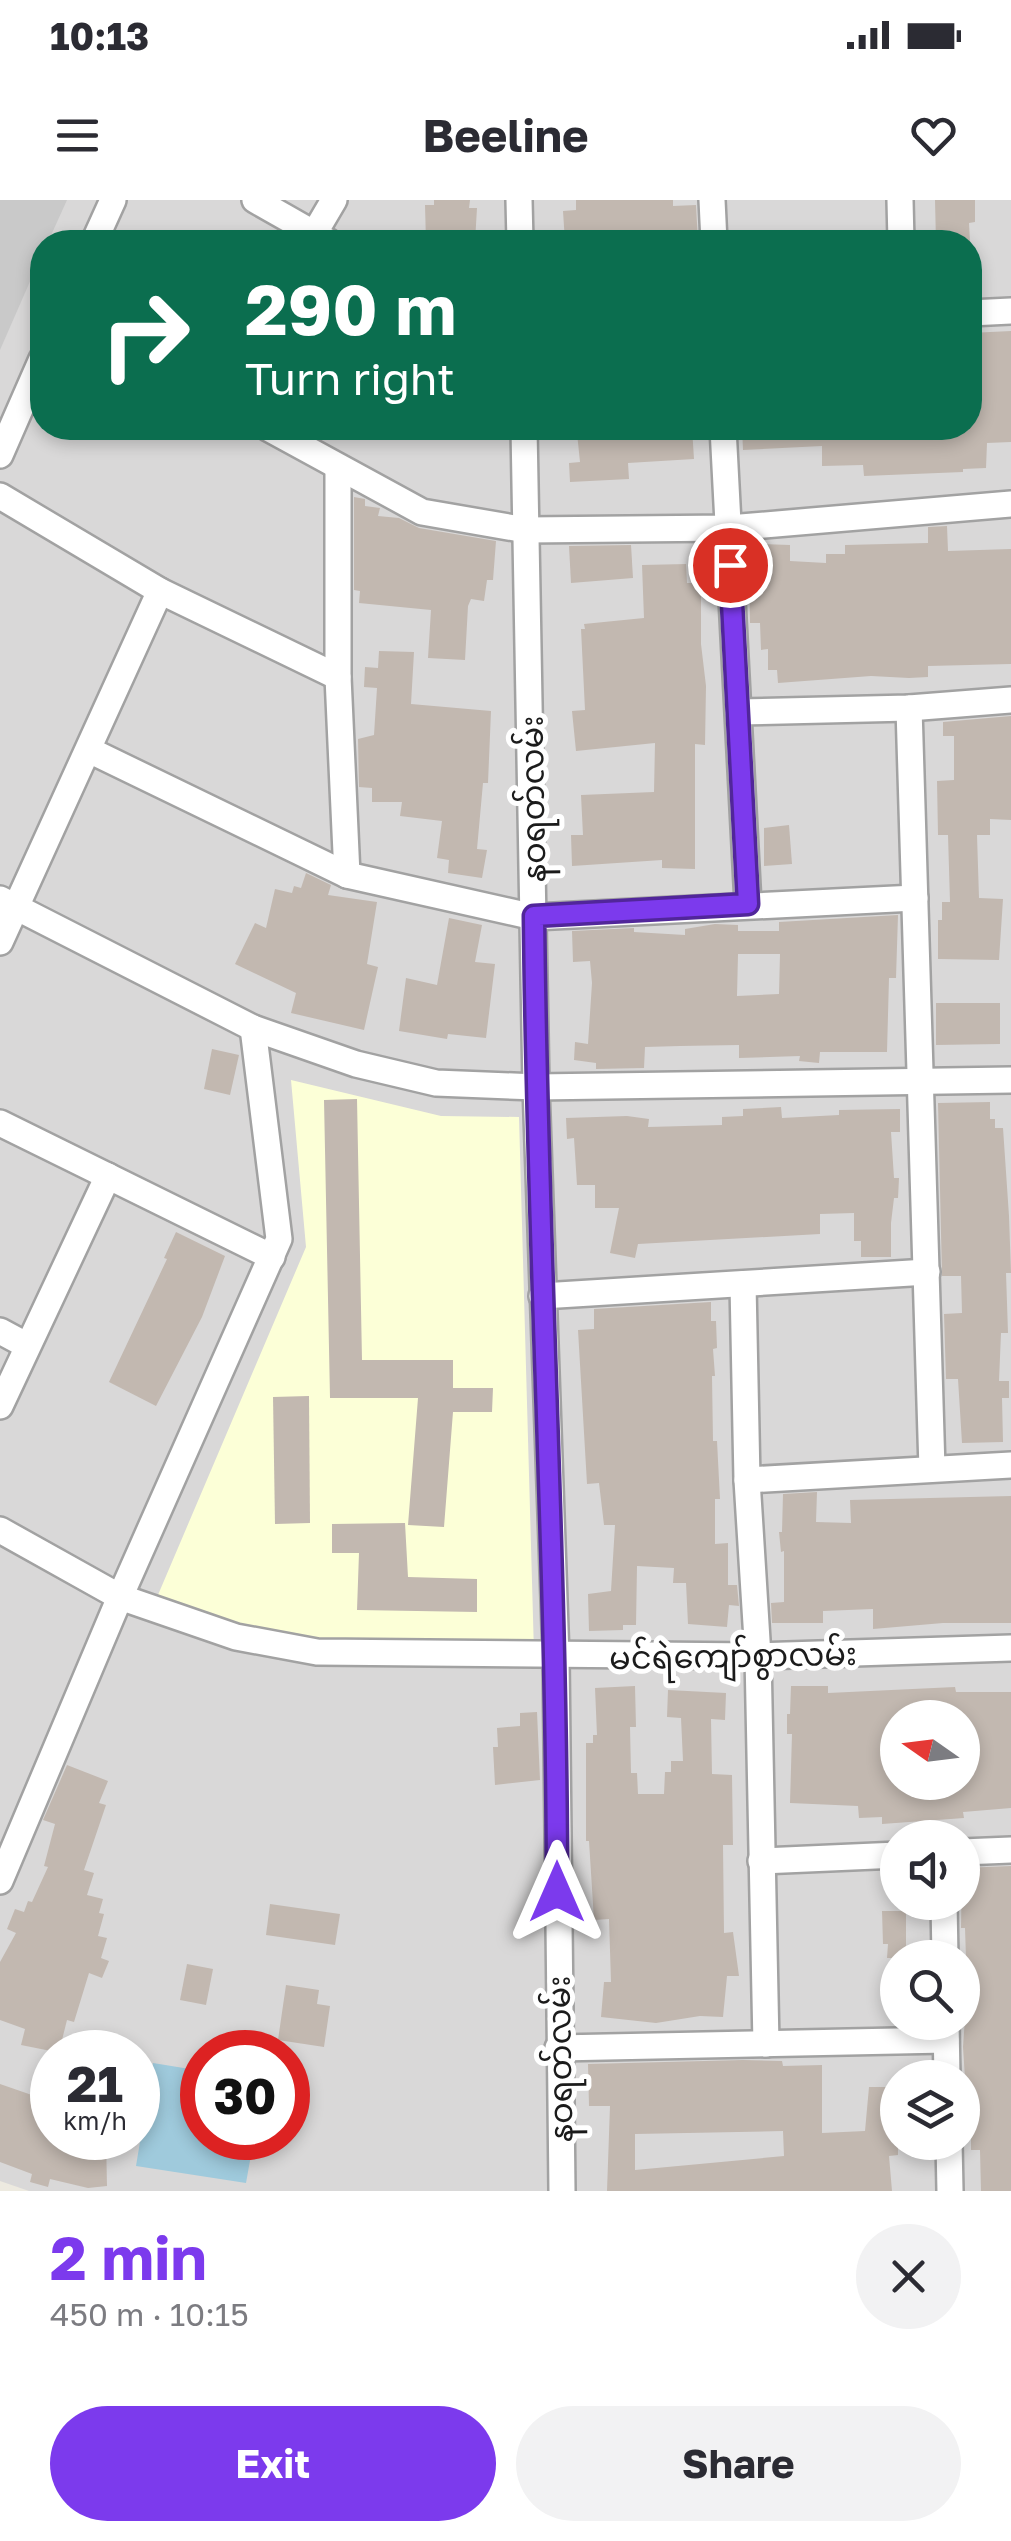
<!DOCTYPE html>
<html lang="en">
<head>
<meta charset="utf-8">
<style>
  body { margin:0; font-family:"Golos Text","Noto Sans Myanmar",sans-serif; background:#f2f2f3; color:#2b2b33; height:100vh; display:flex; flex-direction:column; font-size:38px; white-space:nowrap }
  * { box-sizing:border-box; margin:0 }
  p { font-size:32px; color:#7c7c81 }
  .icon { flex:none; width:55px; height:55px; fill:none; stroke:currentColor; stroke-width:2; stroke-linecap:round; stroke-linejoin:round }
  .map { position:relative; height:1991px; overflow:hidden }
  .sheet { display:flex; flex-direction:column; background:#fff; flex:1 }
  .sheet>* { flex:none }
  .hud { position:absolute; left:30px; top:30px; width:952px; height:210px; border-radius:40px; box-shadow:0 5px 15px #0003; background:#0b6e4f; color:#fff; overflow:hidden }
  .needle { width:65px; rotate:284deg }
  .buttons { position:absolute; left:880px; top:1500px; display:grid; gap:20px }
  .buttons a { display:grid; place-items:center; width:100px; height:100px; border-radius:50%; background:#fff; box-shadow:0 5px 15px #0003; font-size:50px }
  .speed { position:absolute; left:30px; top:1830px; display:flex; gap:20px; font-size:50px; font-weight:700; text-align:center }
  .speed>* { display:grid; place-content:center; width:130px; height:130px; border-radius:50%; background:#fff; box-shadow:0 5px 15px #0003; line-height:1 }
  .speed small { font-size:25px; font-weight:400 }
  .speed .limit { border:15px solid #d22; background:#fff; color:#111 }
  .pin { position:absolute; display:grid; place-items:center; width:85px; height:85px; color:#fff; margin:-42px; border:5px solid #fff; border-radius:50%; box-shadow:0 2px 10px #0007 }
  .me { position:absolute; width:110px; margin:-55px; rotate:0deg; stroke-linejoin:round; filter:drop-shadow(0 0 8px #0008) }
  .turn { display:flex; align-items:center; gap:35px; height:210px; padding:0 50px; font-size:45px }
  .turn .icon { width:130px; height:130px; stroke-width:2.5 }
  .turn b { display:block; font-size:70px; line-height:85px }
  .round { display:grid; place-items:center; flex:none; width:105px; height:105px; border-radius:52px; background:#f2f2f3 }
  .summary { display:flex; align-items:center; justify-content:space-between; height:170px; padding:0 50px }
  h1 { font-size:60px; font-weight:700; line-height:75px; color:#7c3aed }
  .cta { display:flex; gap:20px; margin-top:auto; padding:20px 50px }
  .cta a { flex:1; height:115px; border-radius:60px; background:#7c3aed; color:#fff; font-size:40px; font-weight:700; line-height:115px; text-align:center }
  .cta a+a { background:#f2f2f3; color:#2b2b33 }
  .status { display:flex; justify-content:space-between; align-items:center; height:70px; padding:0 50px; background:#fff; direction:ltr }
  .status svg { height:28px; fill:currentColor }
  header { display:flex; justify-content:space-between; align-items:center; height:130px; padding:0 50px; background:#fff; font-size:45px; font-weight:700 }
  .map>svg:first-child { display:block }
  .residential { fill:#d9d8d8; fill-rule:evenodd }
  .education { fill:#fcffd7 }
  .religious { fill:#c9c9c9 }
  .water { fill:#9fcadc }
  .building { fill:#c2b8b0; fill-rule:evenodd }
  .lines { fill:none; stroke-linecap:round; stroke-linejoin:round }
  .minor-casing { stroke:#a2a2a2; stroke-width:30 }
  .minor { stroke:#fff; stroke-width:25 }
  .route-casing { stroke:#51269a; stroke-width:25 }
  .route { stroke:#7c3aed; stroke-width:18 }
  .labels { text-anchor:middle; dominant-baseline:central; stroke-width:10; stroke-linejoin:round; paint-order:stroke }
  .street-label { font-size:32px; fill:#1b1b1b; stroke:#fff }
</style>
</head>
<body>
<div class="status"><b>10:13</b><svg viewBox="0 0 49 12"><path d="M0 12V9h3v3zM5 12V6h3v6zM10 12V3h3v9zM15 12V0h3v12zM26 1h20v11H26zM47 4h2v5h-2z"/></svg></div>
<header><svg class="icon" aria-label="menu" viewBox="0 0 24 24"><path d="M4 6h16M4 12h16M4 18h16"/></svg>Beeline<svg class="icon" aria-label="heart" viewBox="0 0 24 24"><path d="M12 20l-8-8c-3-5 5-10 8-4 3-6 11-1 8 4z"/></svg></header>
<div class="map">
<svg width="1011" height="1991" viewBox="0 0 1011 1991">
  <rect width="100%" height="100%" fill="#edeae0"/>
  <!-- residential -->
  <path class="residential" d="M0,0H1011V1991H29L0,1981ZM42,42H970V228H42ZM898,1518H962V1582H898ZM898,1638H962V1702H898ZM898,1758H962V1822H898ZM52,1852H138V1938H52ZM202,1852H288V1938H202ZM898,1878H962V1942H898Z"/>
  <!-- education -->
  <polygon class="education" points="291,880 441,916 519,917 534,1453 310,1452 152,1409 306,1047"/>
  <!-- religious -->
  <polygon class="religious" points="0,0 67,0 48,42 42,42 42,54 0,150"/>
  <!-- water -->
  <polygon class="water" points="153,1863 202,1871 202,1938 254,1938 246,1983 136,1966"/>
  <!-- building -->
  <g class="building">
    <polygon points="434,0 470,0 469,8 477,8 475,42 426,42 425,5 434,5"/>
    <polygon points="576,0 673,0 673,6 696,5 698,42 565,42 563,11 576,10"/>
    <polygon points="935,0 975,0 975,22 969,23 970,42 936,42"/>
    <polygon points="1011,131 1011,242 987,243 986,268 963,269 963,272 864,276 863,265 822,266 822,246 743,250 742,228 970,228 970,133"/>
    <polygon points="585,228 692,228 694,259 628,263 629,279 570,282 569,263 580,262 577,233 585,232"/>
    <polygon points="354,297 365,299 365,306 380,308 378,316 399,318 419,328 496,341 493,380 487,380 484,401 471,399 468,406 465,460 428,458 431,410 359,403 360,391 354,390"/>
    <polygon points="947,326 948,351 1011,349 1011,464 928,466 928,477 909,478 871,476 778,483 777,470 768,470 768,449 761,450 760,423 750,423 749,364 759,363 760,344 790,345 790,361 826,363 826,354 845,354 845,345 928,343 928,327"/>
    <polygon points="631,345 633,378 571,383 569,346"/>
    <polygon points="686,364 687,383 701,383 701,444 706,486 705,545 695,544 695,669 662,668 662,660 572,666 571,635 583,635 581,595 654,592 655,543 576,551 572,511 585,510 581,429 585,429 584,424 644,418 642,365"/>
    <polygon points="379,451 414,452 411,504 491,511 488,583 483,583 477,649 487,650 482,678 448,673 449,660 437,658 442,621 400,616 402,602 372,602 372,588 359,587 358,539 374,535 377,488 364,487 365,467 378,468"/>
    <polygon points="1011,516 1011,620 990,619 990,635 977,635 979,698 1003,699 999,760 938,759 938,720 942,720 942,702 950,702 948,635 938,635 937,581 954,580 954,536 943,536 943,522"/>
    <polygon points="789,625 792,664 764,666 764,628"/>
    <polygon points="306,673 331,685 328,695 377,702 367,764 378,767 364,830 291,813 296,793 235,764 255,723 266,728 275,689 292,693 294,686 301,688"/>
    <path d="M898,715L896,778H889L887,852H820L819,863L799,861L800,856L739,858V845L680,846L645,847L644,868L596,869V863L574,860L575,842L588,844L592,783L590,761L573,762L572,731L634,728V732L685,735V729L715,724L738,725V731H779V722ZM738,754H780L779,794L737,796Z"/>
    <polygon points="449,718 482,725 475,762 495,764 486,838 448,834 447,839 399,831 406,778 437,785"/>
    <polygon points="936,803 1000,803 1000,844 936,845"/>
    <polygon points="212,849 239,855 230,895 204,889"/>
    <polygon points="357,899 362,1160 453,1160 453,1188 493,1188 492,1212 453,1212 444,1327 408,1325 418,1198 330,1198 324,900"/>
    <polygon points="990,902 990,919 995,919 995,928 1003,928 1009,1016 1011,1073 1006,1073 1008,1133 1001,1133 999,1181 1009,1181 1009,1198 1002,1198 1003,1242 962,1243 958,1179 946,1179 944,1114 962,1113 961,1076 942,1076 938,903"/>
    <polygon points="781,907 782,918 839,915 839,910 900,909 900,932 891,932 894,978 899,978 898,998 894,998 891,1023 891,1057 861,1057 861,1041 854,1041 854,1013 820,1014 820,1034 638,1044 635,1058 610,1053 619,1008 595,1008 595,985 577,985 574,938 567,939 566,918 627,916 649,919 648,927 722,925 722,917 743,916 743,909"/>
    <polygon points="176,1032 225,1056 202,1117 156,1206 109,1182 167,1059 164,1058"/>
    <polygon points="711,1102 711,1121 716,1121 717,1148 713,1149 715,1176 712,1176 713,1241 717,1241 720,1299 715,1299 715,1344 728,1343 728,1385 737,1385 739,1406 729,1405 727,1427 688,1424 686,1383 673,1383 674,1368 637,1366 636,1425 623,1425 623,1430 589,1431 588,1394 611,1391 615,1325 604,1325 599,1283 587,1284 578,1130 594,1129 594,1109"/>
    <polygon points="309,1196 310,1323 275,1324 273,1197"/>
    <polygon points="817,1292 816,1322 851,1323 850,1300 1011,1296 1011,1423 943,1423 873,1429 873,1409 823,1411 823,1423 772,1423 771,1403 784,1402 784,1351 781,1352 779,1332 782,1332 783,1294"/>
    <polygon points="405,1323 408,1377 477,1379 477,1412 357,1410 359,1353 332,1353 332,1324"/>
    <polygon points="635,1486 636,1527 630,1527 631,1573 637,1573 638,1594 664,1594 665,1572 671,1572 671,1561 683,1561 681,1518 667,1517 668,1490 726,1493 725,1520 711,1519 712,1574 732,1575 733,1645 723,1645 724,1733 733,1732 739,1776 727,1776 723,1817 700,1816 656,1823 601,1817 604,1782 611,1782 609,1719 594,1720 589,1641 586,1641 586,1543 593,1543 593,1535 597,1535 595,1488"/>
    <path d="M791,1486H828V1493L955,1487L956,1492H1011V1608L963,1612L964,1618L882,1624V1617L859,1618L858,1606L790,1603L792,1534H787V1514H790ZM898,1518H962V1582H898Z"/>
    <polygon points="537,1512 540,1580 495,1585 493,1547 498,1547 497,1528 520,1526 520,1513"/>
    <polygon points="67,1565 108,1581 99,1603 106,1605 84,1670 94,1673 87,1695 103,1699 99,1713 104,1714 98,1736 107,1738 101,1758 109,1761 102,1778 89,1773 74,1822 67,1820 59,1852 56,1852 21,1845 25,1829 0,1820 0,1762 16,1733 7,1729 15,1709 24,1712 28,1701 32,1702 48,1667 44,1666 55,1624 43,1620"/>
    <polygon points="1011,1666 1011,1991 981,1991 980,1950 971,1950 971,1909 967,1910 963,1847 967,1789 965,1728 961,1728 962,1668"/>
    <polygon points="270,1704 340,1714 335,1745 266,1735"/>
    <polygon points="882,1711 906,1711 906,1758 887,1758 888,1744 883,1744"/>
    <polygon points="187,1764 213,1769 206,1805 180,1800"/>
    <polygon points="286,1785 319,1790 317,1804 330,1806 324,1847 278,1840"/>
    <path d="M743,1860L782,1861L783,1866L822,1865V1933L865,1931L869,1887H898V1955L889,1956L892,1991H607L610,1906H589L588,1864ZM783,1931L784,1956L635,1970V1934Z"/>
    <polygon points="0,1884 52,1902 52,1938 106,1938 107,1986 88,1988 50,1979 48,1987 30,1982 32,1974 0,1962"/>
  </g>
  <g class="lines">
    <defs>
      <g id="minor">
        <polyline points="255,0 329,42"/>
        <polyline points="519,0 520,42"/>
        <polyline points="712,0 714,42"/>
        <polyline points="900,0 901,42"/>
        <polyline points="314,34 334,0"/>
        <polyline points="94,42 113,0"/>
        <polyline points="970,113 1011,111"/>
        <polyline points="268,228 422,312 526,330 729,328 1011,304"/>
        <polyline points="524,228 536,887 556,1457 562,1991"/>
        <polyline points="723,228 748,704"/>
        <polyline points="0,255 42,159"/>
        <polyline points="338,267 338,477 347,675"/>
        <polyline points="0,296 160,391 338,477"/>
        <polyline points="909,508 932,1269"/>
        <polyline points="738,512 909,508 1011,500"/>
        <polyline points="89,550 347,675 534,717 915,698"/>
        <polyline points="0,699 253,828 356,864 436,883 536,887 1011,880"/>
        <polyline points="0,742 160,391"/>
        <polyline points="0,923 272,1057"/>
        <polyline points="743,1084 747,1280 758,1456 766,1844"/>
        <polyline points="542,1096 927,1072"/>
        <polyline points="0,1131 26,1145"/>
        <polyline points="0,1206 108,976"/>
        <polyline points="747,1280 1011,1265"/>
        <polyline points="0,1330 120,1397 236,1437 317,1452 758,1456 1011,1448"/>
        <polyline points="962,1652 1011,1650"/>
        <polyline points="761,1661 898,1655"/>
        <polyline points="0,1681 120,1397 279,1039 253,828"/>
        <polyline points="944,1702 945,1758"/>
        <polyline points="946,1822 947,1878"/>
        <polyline points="558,1848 946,1840"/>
        <polyline points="949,1942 950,1991"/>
      </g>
    </defs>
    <!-- minor casing -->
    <use href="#minor" class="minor-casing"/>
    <!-- minor -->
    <use href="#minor" class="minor"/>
  </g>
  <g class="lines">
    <defs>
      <path id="route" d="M557,1692C557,1366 537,1042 534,716L748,704L730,365"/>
    </defs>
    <!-- route casing -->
    <use href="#route" class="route-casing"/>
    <!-- route -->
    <use href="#route" class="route"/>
  </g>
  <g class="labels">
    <!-- street labels -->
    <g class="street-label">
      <text transform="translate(532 599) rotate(-91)">နဝရတ်လမ်း</text>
      <text transform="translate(733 1455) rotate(-1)">မင်ရဲကျော်စွာလမ်း</text>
      <text transform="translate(559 1859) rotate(-91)">နဝရတ်လမ်း</text>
    </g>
  </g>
</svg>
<div class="buttons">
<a><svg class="needle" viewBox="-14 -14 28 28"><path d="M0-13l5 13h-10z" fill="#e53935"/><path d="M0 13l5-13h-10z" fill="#7c7c81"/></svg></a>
<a><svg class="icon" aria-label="sound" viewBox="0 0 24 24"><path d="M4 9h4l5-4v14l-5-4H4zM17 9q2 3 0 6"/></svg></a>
<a><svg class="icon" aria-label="search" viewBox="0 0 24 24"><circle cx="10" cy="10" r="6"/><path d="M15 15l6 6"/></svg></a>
<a><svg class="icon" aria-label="layers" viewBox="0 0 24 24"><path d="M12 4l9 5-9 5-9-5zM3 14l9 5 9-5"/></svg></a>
</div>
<div class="speed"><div>21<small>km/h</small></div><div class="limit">30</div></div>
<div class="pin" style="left:730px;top:365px;background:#d93025"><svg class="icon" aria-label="arrive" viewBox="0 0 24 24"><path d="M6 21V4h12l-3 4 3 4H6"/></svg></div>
<svg class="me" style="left:557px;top:1692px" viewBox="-20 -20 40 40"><path d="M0-17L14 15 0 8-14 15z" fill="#7c3aed" stroke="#fff" stroke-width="4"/></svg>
<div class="hud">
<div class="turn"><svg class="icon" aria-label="right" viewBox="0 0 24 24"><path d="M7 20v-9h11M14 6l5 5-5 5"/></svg><div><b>290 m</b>Turn right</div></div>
</div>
</div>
<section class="sheet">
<div class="summary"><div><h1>2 min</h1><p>450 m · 10:15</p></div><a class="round"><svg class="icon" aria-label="close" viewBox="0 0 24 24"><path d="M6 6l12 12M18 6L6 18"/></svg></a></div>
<div class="cta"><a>Exit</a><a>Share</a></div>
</section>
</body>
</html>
